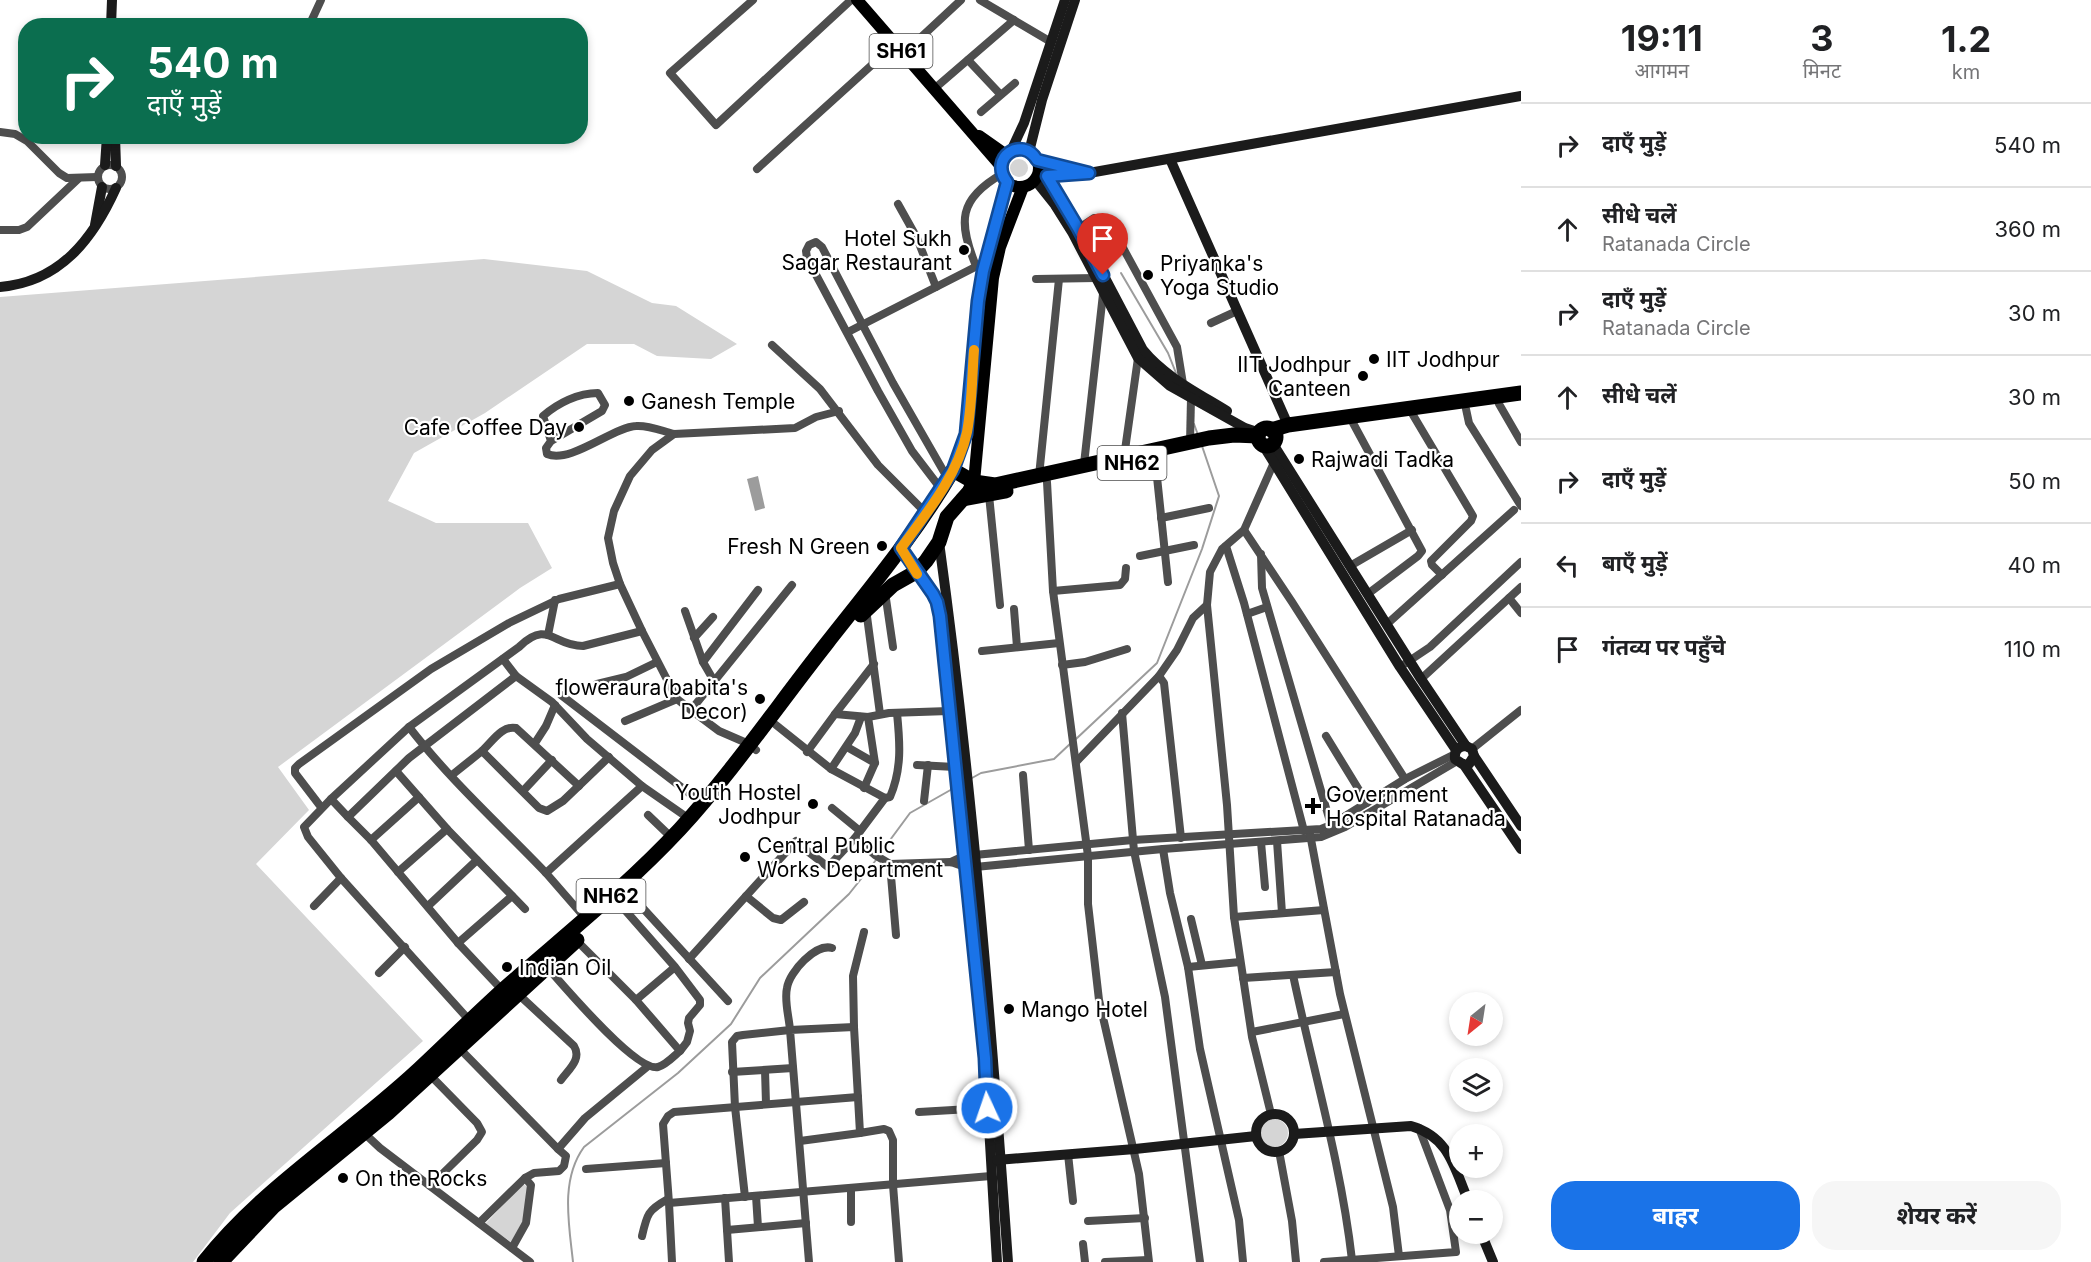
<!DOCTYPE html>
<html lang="hi">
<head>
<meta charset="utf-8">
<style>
  body { margin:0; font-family:Inter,"Noto Sans Devanagari",sans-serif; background:#f6f6f6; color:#202124; height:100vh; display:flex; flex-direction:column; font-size:22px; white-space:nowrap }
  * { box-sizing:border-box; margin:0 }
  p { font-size:20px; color:#757577 }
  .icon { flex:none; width:33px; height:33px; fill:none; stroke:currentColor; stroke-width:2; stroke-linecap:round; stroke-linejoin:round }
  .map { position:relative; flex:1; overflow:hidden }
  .panel { display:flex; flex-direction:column; background:#fff; width:570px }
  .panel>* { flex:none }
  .hud { position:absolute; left:18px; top:18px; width:570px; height:126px; border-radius:24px; box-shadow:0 3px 9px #0003; background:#0b6e4f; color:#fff; overflow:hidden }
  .needle { width:39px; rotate:210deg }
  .buttons { position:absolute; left:1449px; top:992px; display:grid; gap:12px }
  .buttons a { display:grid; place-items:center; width:54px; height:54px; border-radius:50%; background:#fff; box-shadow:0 3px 9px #0003; font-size:30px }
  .pin { position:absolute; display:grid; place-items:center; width:51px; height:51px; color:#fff; margin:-62px -26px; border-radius:50% 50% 50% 0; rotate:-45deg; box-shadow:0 0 6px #0007 }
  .pin .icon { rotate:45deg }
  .me { position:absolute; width:66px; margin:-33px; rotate:357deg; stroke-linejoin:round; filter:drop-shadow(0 0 4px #0008) }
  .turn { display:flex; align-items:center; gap:21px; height:126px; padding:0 30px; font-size:27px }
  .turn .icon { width:78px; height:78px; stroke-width:2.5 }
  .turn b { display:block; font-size:42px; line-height:51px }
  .eta { display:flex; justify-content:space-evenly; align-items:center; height:102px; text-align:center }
  .eta b { font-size:36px; font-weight:700; line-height:42px }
  .primary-button { display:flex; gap:12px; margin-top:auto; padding:12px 30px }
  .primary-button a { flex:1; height:69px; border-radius:24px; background:#1a73e8; color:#fff; font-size:24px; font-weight:700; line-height:69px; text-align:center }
  .primary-button a+a { background:#f6f6f6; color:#202124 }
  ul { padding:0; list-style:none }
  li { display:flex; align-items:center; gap:18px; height:84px; padding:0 30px; border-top:2px solid #e0e0e0 }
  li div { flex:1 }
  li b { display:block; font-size:22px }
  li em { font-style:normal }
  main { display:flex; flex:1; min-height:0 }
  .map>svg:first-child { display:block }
  .green { fill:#d5d5d5 }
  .water { fill:#9c9c9c }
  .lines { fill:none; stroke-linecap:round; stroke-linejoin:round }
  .stream { stroke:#9c9c9c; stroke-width:2 }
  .street { stroke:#4e4e4e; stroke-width:8 }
  .secondary { stroke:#1b1b1b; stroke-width:10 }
  .primary { stroke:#000; stroke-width:12 }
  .highway { stroke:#000; stroke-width:15 }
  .route-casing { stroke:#114b97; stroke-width:15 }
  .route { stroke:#1a73e8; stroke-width:10 }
  .slow { stroke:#f59e0b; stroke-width:10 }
  .poi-dot { fill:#000; stroke:#fff; stroke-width:2 }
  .labels { text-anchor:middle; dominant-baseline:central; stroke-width:4.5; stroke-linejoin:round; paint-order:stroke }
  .shield { fill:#fff; stroke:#4c4c4c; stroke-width:1.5 }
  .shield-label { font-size:20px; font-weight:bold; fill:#000 }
  .poi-label { font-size:21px; fill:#000; stroke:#fff; text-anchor:start }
</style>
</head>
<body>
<main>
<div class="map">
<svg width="1521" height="1262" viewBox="0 0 1521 1262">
  <rect width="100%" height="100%" fill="#fff"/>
  <!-- green -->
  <g class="green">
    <circle cx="1019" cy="168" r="9"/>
    <polygon points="484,259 587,271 652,303 676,306 737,344 711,359 657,356 634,344 587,344 485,413 414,453 388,501 436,523 528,523 552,568 520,588 278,767 309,810 256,864 423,1041 230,1213 193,1262 0,1262 0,297"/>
    <circle cx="1274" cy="1133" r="14"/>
    <polygon points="523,1184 528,1187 524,1219 511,1242 485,1224"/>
  </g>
  <!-- water -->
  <polygon class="water" points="758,476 765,508 755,511 747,479"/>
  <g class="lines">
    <!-- stream -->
    <g class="stream">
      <polyline points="1121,273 1168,353 1176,373"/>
      <polyline points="1194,424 1198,435"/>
      <polyline points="1076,739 1157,663 1202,549 1219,496 1202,446"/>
      <polyline points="972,778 981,773 1054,759 1071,743"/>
      <polyline points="879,855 910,813 954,788"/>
      <path d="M573,1262C569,1224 560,1180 584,1147L678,1073L731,1024L760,978L849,894L876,860"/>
    </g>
    <!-- street -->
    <g class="street">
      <polyline points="753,0 670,73 716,125 851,0"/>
      <polyline points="980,0 1051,42"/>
      <polyline points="309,26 321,0"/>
      <polyline points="903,54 961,0"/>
      <polyline points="968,60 1000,94"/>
      <polyline points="934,89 1014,20"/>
      <polyline points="981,112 1015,83"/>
      <polyline points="0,132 15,134 27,141 59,173 67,178 97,177"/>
      <circle cx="110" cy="177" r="12"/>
      <polyline points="757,169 895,44"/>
      <polyline points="898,204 917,238 936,287"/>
      <polyline points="1079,228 1094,218 1105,220 1110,224 1177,347 1183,384"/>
      <polyline points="0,230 19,230 27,227 78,179"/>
      <path d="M976,266C958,222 958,199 1002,174"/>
      <polyline points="1036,279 1096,278"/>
      <polyline points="1211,323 1237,311"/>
      <polyline points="848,332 985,262"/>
      <polyline points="772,345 820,389 878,465 926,513"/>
      <polyline points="1499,404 1521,442"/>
      <polyline points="1466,409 1469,423 1521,506"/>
      <polyline points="1413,415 1473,516 1471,521 1431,561 1432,565 1442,575"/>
      <polyline points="1353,423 1422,551 1418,556 1369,593"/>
      <polyline points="674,434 795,428 816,417 839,411"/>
      <path d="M551,441L543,416C558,403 578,393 598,393L605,405L602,411L551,441L546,448L547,454C571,464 613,427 636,426C649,425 662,431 674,434L652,450L630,476L614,511L608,538L613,563L620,584L642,631L677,699L691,710L792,585"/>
      <polyline points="1190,443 1191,398"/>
      <polyline points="1124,457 1138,358"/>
      <polyline points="1155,458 1168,582"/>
      <polyline points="1084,464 1103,294"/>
      <polyline points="1039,476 1059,279"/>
      <polyline points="1047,482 1053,591 1088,856 1088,904 1099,1000 1139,1174 1149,1262"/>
      <polyline points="941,489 912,451 878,391 807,258 806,251 809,245 816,242 822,247 893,383 948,479"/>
      <polyline points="989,495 1000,605"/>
      <polyline points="1161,518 1209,508"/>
      <polyline points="1244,530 1292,602 1405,779"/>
      <polyline points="1226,546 1244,603 1304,831"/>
      <polyline points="1261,554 1262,588 1331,825"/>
      <polyline points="1140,556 1194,545"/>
      <polyline points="1350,566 1412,530"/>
      <polyline points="1053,591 1120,585 1125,579 1126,568"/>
      <polyline points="885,592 893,647"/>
      <polyline points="1509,598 1521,613"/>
      <polyline points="1207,605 1210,572 1222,549 1244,530 1275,460"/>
      <polyline points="866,609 880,714"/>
      <polyline points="1014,609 1017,647"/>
      <polyline points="685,611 703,662 714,681"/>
      <polyline points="1247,614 1267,607"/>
      <polyline points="1387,624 1514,510"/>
      <polyline points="548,635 555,600"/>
      <polyline points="694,638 713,617"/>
      <polyline points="982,651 1059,643"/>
      <polyline points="503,659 516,676"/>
      <polyline points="703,662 758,590"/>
      <polyline points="1062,665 1085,662 1127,649"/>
      <polyline points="1400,667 1430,647 1521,562"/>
      <polyline points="1159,676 1164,683 1181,838"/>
      <polyline points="1421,679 1521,587"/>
      <polyline points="597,684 626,677 657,662"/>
      <polyline points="561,695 702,803"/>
      <polyline points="691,710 719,731 749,744 756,750"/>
      <polyline points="1122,713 1134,851 1165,997 1200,1262"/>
      <polyline points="835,714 874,664"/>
      <polyline points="868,717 889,713 949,711"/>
      <polyline points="625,721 677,699"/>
      <polyline points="776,725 831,769 885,798 855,838 875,855 890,864 951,862 965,867 975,867 1163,849 1321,837 1345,827 1457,761"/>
      <path d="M409,727C450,780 500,825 546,873"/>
      <polyline points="1326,736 1367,803"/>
      <polyline points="535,743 546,726 555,705"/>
      <polyline points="847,747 875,763"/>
      <polyline points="1472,749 1521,710"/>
      <path d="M482,751C492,742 502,725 516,728L579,786"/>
      <polyline points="807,752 835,714 868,717 875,763 864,788"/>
      <polyline points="1077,761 1159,676 1177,650 1193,618 1207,605 1227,805 1234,917 1252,1037 1271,1114"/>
      <polyline points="917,765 955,767"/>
      <polyline points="831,769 855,733 861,717"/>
      <polyline points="396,771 447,829 525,909"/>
      <polyline points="452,775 482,751 539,808 547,811 563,801 609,757"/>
      <polyline points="1023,775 1029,850"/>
      <polyline points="523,791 552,760"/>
      <path d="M885,798L890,797C902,769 900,743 897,713"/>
      <polyline points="331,799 304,827 308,837 341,878 470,1021"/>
      <polyline points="924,801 928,765"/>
      <polyline points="321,807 295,773 295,768 299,764 431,669 509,623 559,599 620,584"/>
      <polyline points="832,808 860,831"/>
      <polyline points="648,815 671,837"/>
      <path d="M348,817L331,799L409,727L519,647C548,619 553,646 583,646L642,631"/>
      <polyline points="1310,834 1340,994 1393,1207 1399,1256"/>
      <polyline points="371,840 419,797"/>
      <polyline points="1277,841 1282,913"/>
      <polyline points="1261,842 1265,887"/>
      <polyline points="1163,849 1170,893 1188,967 1200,1049 1239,1220 1243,1262"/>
      <polyline points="806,850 828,867 855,838"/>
      <polyline points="951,862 964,856 1133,840 1321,829 1331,825 1405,779 1455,754"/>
      <polyline points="890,864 896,935"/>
      <polyline points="398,872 447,829"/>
      <polyline points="629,893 728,1001"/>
      <polyline points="746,896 773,918 781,920 804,902"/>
      <polyline points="618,902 675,967 700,1000 700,1005 689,1018 688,1023 690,1031 687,1042 680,1051 636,1000 675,967"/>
      <polyline points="314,906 341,878"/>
      <polyline points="428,906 477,860"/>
      <polyline points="1234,917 1324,910"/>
      <polyline points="586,919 546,873 642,786"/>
      <polyline points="1191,919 1202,965"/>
      <polyline points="576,940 636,1000"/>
      <polyline points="458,943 512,896"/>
      <polyline points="689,959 796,841"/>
      <path d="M547,967C563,985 636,1072 658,1067C666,1065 674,1056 680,1051"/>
      <polyline points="1188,967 1240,962"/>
      <polyline points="379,973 405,947"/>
      <path d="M1293,975C1313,1070 1341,1163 1352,1260"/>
      <polyline points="1243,978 1336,972"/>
      <polyline points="503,991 458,943 371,840 348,817 409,758 516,676 552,702 587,739 642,786 688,818"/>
      <path d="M518,994L574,1046C582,1059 569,1069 561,1080"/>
      <polyline points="854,1027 853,976 864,932"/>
      <polyline points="1252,1032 1344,1014"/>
      <polyline points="459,1048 558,1149 585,1118 647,1067"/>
      <polyline points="765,1070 766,1104"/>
      <polyline points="732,1072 793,1068"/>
      <polyline points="430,1075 477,1123 482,1132 477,1140 430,1186"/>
      <polyline points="919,1112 987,1108"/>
      <polyline points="364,1133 380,1148 530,1262"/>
      <polyline points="800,1141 860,1133"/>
      <polyline points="1279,1151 1292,1221 1296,1262"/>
      <polyline points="1068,1154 1073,1201"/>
      <polyline points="586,1169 666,1163"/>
      <polyline points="756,1196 758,1227"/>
      <path d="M745,1197L735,1107L732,1042L737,1036L743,1035L790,1030C789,1017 784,1000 787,988C789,972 816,943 832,948"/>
      <polyline points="725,1198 729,1262"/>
      <polyline points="669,1203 663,1124 668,1116 674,1112 858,1097"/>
      <polyline points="1088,1221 1145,1218"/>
      <polyline points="851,1222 851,1188"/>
      <polyline points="479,1223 525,1178 534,1173 559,1171 564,1166 566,1156 558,1149"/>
      <polyline points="727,1230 806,1223"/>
      <path d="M642,1236C647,1214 648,1210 668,1199"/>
      <polyline points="1083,1244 1085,1262"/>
      <polyline points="512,1248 526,1223 531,1185 525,1178"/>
      <polyline points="672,1262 669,1203 991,1176"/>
      <polyline points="809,1262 790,1030 854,1027 860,1133 884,1129 889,1131 893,1140 893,1185 899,1262"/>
      <polyline points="1105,1262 1148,1260"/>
      <polyline points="1324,1262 1456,1252 1450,1210 1419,1128"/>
    </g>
    <!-- secondary -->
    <g class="secondary">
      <polyline points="111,26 112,0"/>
      <polyline points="115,136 116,166"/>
      <polyline points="1011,151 1024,123 1065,0"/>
      <polyline points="1029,152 1042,100 1075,0"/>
      <polyline points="1170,159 1288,425"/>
      <polyline points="1037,160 1077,170"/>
      <polyline points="105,165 107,136"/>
      <polyline points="1037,176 1089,173 1521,96"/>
      <path d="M1047,176L1084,238L1143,350C1165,377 1198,393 1227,411"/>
      <polyline points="1035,180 1055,205 1072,232 1138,358 1170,386 1245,428 1257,432"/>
      <polyline points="95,225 102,187"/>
      <path d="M0,287C60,282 93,239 116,188"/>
      <polyline points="1273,444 1421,679 1466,746"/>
      <polyline points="1263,445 1400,667 1456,750"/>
      <path d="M939,542C972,781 991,1021 1008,1262"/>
      <polyline points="901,548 933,594 937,602 940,616 985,1058 997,1262"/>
      <polyline points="1474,756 1521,826"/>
      <path d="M1464,765L1469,764L1474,756L1472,749L1466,746C1458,746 1454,751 1455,759L1464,765L1521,849"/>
      <circle cx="1275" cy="1133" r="19"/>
      <path d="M1294,1134L1411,1126C1449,1137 1454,1167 1468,1200"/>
      <polyline points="997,1160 1135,1149 1256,1136"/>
      <polyline points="1481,1233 1493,1262"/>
    </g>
    <!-- primary -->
    <g class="primary">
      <polyline points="857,0 1001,166"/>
      <polyline points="979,136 1006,155"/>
      <circle cx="1020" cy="168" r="19"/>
      <polyline points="953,470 966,434 976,322 983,271 1007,182"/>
      <polyline points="974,482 993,278 1000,247 1023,187"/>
    </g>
    <!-- highway -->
    <g class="highway">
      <circle cx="1267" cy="437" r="9"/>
      <polyline points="1271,430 1288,425 1521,393"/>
      <polyline points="963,499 1006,491"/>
      <polyline points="861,615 893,585 916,572 926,561 939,542 947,517 969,492 974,482"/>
      <path d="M204,1262C263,1187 347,1136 417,1071C446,1044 475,1015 505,988C564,936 626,887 680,829C733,771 778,705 827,643C871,587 917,532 953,470L974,482L995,485L1209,438L1234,435L1258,436"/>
      <polyline points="221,1262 273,1207 388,1113 577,940"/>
    </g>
  </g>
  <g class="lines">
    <defs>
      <path id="route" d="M987,1108L985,1058L940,616L937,602L933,594L901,548L953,470L966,434L978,301L983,271L1007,182C988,158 1022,135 1037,160L1089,173L1047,176L1078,228L1103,275"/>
    </defs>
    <!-- route casing -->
    <use href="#route" class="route-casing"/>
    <!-- route -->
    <use href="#route" class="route"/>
    <!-- slow -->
    <path class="slow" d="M917,574L901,548C926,514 958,475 967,432C972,406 972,377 974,350"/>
  </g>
  <!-- markers -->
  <g class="poi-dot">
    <circle cx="964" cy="250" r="6"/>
    <circle cx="1148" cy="275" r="6"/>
    <circle cx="1374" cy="359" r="6"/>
    <circle cx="1363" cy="376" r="6"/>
    <circle cx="629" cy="401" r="6"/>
    <circle cx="579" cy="427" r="6"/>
    <circle cx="1299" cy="459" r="6"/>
    <circle cx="882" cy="546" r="6"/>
    <circle cx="760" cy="699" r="6"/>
    <circle cx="813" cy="804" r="6"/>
    <path d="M1310 797h6v6h6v6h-6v6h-6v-6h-6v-6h6z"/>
    <circle cx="745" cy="857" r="6"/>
    <circle cx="507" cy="967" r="6"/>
    <circle cx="1009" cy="1009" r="6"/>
    <circle cx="343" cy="1178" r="6"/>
  </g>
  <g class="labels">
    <!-- shield labels -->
    <g class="shield">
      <rect x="869.5" y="34" width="63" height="34" rx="4.5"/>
      <rect x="1097.5" y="446" width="69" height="34" rx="4.5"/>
      <rect x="576.5" y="879" width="69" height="34" rx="4.5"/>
    </g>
    <g class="shield-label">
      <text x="901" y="51">SH61</text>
      <text x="1132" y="463">NH62</text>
      <text x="611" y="896">NH62</text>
    </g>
    <!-- poi labels -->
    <g class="poi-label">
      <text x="952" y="238" text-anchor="end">Hotel Sukh<tspan x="952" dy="24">Sagar Restaurant</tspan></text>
      <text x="1160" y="263">Priyanka's<tspan x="1160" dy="24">Yoga Studio</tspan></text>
      <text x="1386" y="359">IIT Jodhpur</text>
      <text x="1351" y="364" text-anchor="end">IIT Jodhpur<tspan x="1351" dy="24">Canteen</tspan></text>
      <text x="641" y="401">Ganesh Temple</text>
      <text x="567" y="427" text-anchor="end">Cafe Coffee Day</text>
      <text x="1311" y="459">Rajwadi Tadka</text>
      <text x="870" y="546" text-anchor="end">Fresh N Green</text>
      <text x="748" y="687" text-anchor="end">floweraura(babita's<tspan x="748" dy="24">Decor)</tspan></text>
      <text x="801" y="792" text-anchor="end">Youth Hostel<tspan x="801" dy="24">Jodhpur</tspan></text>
      <text x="1326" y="794">Government<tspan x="1326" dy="24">Hospital Ratanada</tspan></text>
      <text x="757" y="845">Central Public<tspan x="757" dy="24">Works Department</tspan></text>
      <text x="519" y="967">Indian Oil</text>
      <text x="1021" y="1009">Mango Hotel</text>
      <text x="355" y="1178">On the Rocks</text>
    </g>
  </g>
</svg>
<div class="buttons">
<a><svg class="needle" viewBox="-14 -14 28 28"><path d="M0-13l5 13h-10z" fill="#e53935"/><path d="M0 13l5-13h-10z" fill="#757577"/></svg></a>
<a><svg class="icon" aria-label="layers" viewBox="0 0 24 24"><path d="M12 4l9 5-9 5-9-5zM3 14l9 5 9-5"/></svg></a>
<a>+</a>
<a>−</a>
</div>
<div class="pin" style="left:1103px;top:275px;background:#d93025"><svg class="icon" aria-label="arrive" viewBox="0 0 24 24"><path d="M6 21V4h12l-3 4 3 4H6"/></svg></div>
<svg class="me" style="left:987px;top:1108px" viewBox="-20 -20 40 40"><circle r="17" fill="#1a73e8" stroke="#fff" stroke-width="3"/><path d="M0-11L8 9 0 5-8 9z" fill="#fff"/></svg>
<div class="hud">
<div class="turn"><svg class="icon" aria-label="right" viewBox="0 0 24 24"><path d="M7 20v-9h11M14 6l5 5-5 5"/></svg><div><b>540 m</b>दाएँ मुड़ें</div></div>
</div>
</div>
<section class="panel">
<div class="eta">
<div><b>19:11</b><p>आगमन</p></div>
<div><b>3</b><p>मिनट</p></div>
<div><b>1.2</b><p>km</p></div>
</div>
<ul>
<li><svg class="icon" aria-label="right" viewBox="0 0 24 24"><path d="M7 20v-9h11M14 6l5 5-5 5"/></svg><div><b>दाएँ मुड़ें</b></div><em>540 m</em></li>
<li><svg class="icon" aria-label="ahead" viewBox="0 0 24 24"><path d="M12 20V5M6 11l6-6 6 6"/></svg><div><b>सीधे चलें</b><p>Ratanada Circle</p></div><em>360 m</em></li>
<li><svg class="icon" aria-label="right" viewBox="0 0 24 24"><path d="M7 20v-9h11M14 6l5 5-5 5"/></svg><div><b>दाएँ मुड़ें</b><p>Ratanada Circle</p></div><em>30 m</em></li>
<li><svg class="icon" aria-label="ahead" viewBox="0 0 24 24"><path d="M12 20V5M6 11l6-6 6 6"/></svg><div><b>सीधे चलें</b></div><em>30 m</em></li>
<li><svg class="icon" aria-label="right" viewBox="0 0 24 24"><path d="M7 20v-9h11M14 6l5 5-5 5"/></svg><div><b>दाएँ मुड़ें</b></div><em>50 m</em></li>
<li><svg class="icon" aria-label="left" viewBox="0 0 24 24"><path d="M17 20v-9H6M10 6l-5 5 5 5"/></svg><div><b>बाएँ मुड़ें</b></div><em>40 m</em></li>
<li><svg class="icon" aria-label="arrive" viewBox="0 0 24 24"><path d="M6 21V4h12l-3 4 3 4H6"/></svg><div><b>गंतव्य पर पहुँचे</b></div><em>110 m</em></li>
</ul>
<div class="primary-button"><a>बाहर</a><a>शेयर करें</a></div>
</section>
</main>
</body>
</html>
